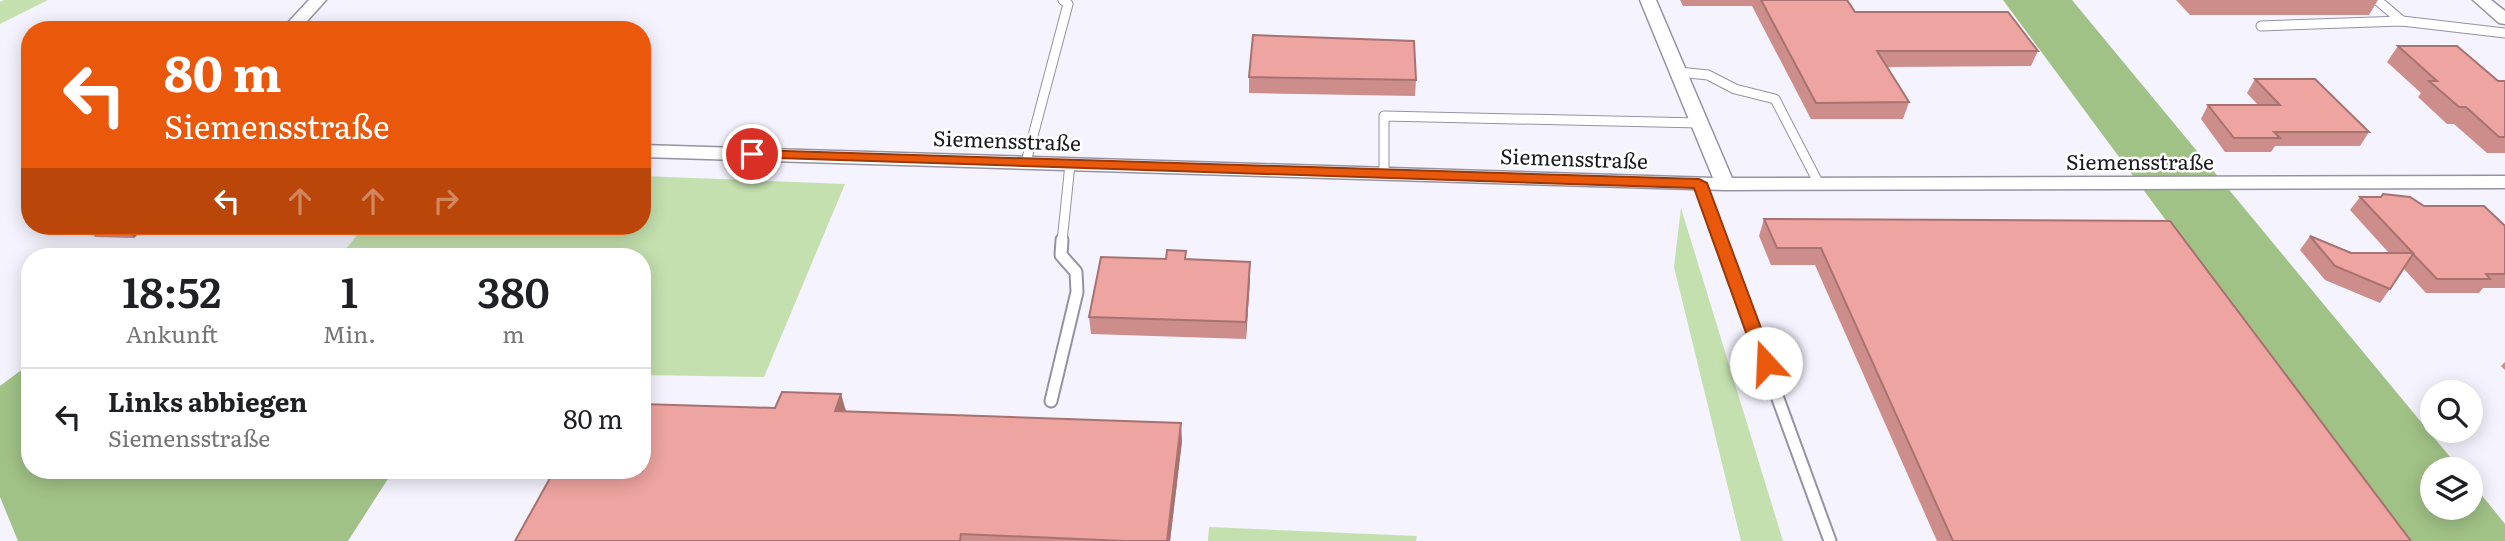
<!DOCTYPE html>
<html lang="de">
<head>
<meta charset="utf-8">
<style>
  body { margin:0; font-family:Literata,serif; background:#f2f2f2; color:#202124; height:100vh; display:flex; flex-direction:column; font-size:26px; white-space:nowrap }
  * { box-sizing:border-box; margin:0 }
  p { font-size:23px; color:#757577 }
  .icon { flex:none; width:38px; height:38px; fill:none; stroke:currentColor; stroke-width:2; stroke-linecap:round; stroke-linejoin:round }
  .map { position:relative; flex:1; overflow:hidden }
  .sheet { position:absolute; left:21px; top:248px; width:630px; height:231px; display:flex; flex-direction:column; background:#fff; border-radius:28px; box-shadow:0 4px 18px #0003 }
  .sheet>* { flex:none }
  .top-card { position:absolute; left:21px; top:21px; width:630px; height:214px; border-radius:28px; box-shadow:0 4px 18px #0003; background:#ea580c; color:#fff; overflow:hidden }
  .controls { position:absolute; left:2420px; top:380px; display:grid; gap:14px }
  .controls a { display:grid; place-items:center; width:63px; height:63px; border-radius:50%; background:#fff; box-shadow:0 4px 18px #0003; font-size:35px }
  .pin { position:absolute; display:grid; place-items:center; width:60px; height:60px; color:#fff; margin:-30px; border:4px solid #fff; border-radius:50%; box-shadow:0 2px 7px #0007 }
  .me { position:absolute; width:77px; margin:-38px; rotate:340deg; stroke-linejoin:round; filter:drop-shadow(0 0 5px #0008) }
  .turn { display:flex; align-items:center; gap:24px; height:147px; padding:0 28px; font-size:32px }
  .turn .icon { width:91px; height:91px; stroke-width:2.5 }
  .turn b { display:block; font-size:49px; line-height:60px }
  .lanes { display:flex; align-items:center; height:66px; padding:0 28px; background:#0003; justify-content:center; gap:35px; direction:ltr }
  .lanes .off { opacity:.35 }
  .eta { display:flex; justify-content:space-evenly; align-items:center; height:119px; text-align:center }
  .eta b { font-size:42px; font-weight:600; line-height:49px }
  ul { padding:0; list-style:none }
  li { display:flex; align-items:center; gap:21px; height:98px; padding:0 28px; border-top:2px solid #e0e0e0 }
  li div { flex:1 }
  li b { display:block; font-size:26px }
  li em { font-style:normal }
  .map>svg:first-child { display:block }
  .green { fill:#c4e0ae }
  .forest { fill:#a1c287 }
  .lines { fill:none; stroke-linecap:round; stroke-linejoin:round }
  .service-far1-casing { stroke:#9593a3; stroke-width:11 }
  .service-casing { stroke:#9593a3; stroke-width:15 }
  .minor-casing { stroke:#9593a3; stroke-width:3 }
  .service-far1 { stroke:#fff; stroke-width:9 }
  .service { stroke:#fff; stroke-width:11 }
  .minor { fill:#fff; fill-rule:evenodd }
  .wall { fill:#cd8d8a }
  .shaded-wall { fill:#a77370 }
  .building { fill:#eea4a0; stroke:#a77370; stroke-width:2 }
  .route { fill:#ea580c; stroke:#983908; stroke-width:2 }
  .labels { text-anchor:middle; dominant-baseline:central; stroke-width:5; stroke-linejoin:round; paint-order:stroke }
  .street-label { font-size:21px; fill:#1a1a20; stroke:#fff }
</style>
</head>
<body>
<div class="map">
<svg width="2505" height="541" viewBox="0 0 2505 541">
  <rect width="100%" height="100%" fill="#f4f3fe"/>
  <!-- green -->
  <g class="green">
    <polygon points="4,0 48,0 0,24 0,2"/>
    <polygon points="642,176 845,184 764,377 642,375 642,257 339,257 365,226 642,226"/>
    <polygon points="1681,208 1783,541 1741,541 1674,267"/>
    <polygon points="1209,527 1417,536 1416,541 1208,541"/>
  </g>
  <!-- forest -->
  <g class="forest">
    <polygon points="2003,0 2072,0 2460,469 2432,469 2432,508 2471,508 2471,482 2505,524 2505,541 2403,541"/>
    <polygon points="20,371 30,373 30,471 393,471 348,541 18,541 0,497 0,386"/>
  </g>
  <g class="lines">
    <defs>
      <g id="service-far1">
        <polyline points="2377,0 2402,21"/>
        <polyline points="2261,26 2402,21 2505,33"/>
        <polyline points="1679,72 1708,75 1735,89 1775,99 1819,184"/>
        <polyline points="1026,162 1068,4 1063,0"/>
        <polyline points="1384,174 1384,116 1700,123"/>
        <polyline points="1699,183 1721,242"/>
        <polyline points="1062,242 1070,164"/>
      </g>
      <g id="service">
        <polyline points="1720,240 1830,541"/>
        <polyline points="1051,401 1077,292 1076,272 1061,255 1062,240"/>
      </g>
      <g id="minor">
        <polygon points="309,0 326,0 299,30 281,30"/>
        <polygon points="1640,0 1656,0 1732,178 2505,176 2505,188 1725,190 642,157 642,145 1713,178"/>
        <polygon points="2473,0 2491,0 2505,11 2505,24 2499,23"/>
      </g>
    </defs>
    <!-- service-far1 casing -->
    <use href="#service-far1" class="service-far1-casing"/>
    <!-- service casing -->
    <use href="#service" class="service-casing"/>
    <!-- minor casing -->
    <use href="#minor" class="minor-casing"/>
    <!-- service-far1 -->
    <use href="#service-far1" class="service-far1"/>
    <!-- service -->
    <use href="#service" class="service"/>
    <!-- minor -->
    <use href="#minor" class="minor"/>
  </g>
  <!-- wall -->
  <g class="wall">
    <polygon points="1680,0 1847,0 1855,12 2038,51 2031,66 1887,67 1909,102 1903,119 1811,119 1752,6 1683,6"/>
    <polygon points="2176,0 2378,0 2369,15 2190,15"/>
    <polygon points="2398,46 2498,81 2505,81 2505,153 2487,153 2454,124 2447,124 2418,97 2421,93 2387,62"/>
    <polygon points="1249,77 1416,80 1415,96 1249,93"/>
    <polygon points="2255,79 2369,132 2360,146 2275,146 2271,152 2225,152 2201,119 2208,105 2258,105 2247,93"/>
    <polygon points="2360,197 2424,206 2505,226 2505,288 2483,288 2479,293 2426,293 2404,269 2380,303 2325,280 2300,250 2310,236 2351,253 2389,253 2350,210"/>
    <polygon points="1764,219 2411,541 1937,541 1815,265 1771,265 1759,236"/>
    <polygon points="146,226 134,238 95,237 88,227"/>
    <polygon points="1186,251 1186,259 1250,262 1250,279 1246,339 1091,334 1089,317 1166,259"/>
    <polygon points="2505,362 2505,370 2501,366"/>
    <polygon points="846,411 1182,441 1170,541 515,541"/>
  </g>
  <!-- shaded-wall -->
  <g class="shaded-wall">
    <polygon points="130,226 146,226 134,238 127,228"/>
    <polygon points="1250,262 1250,279 1246,339 1246,322"/>
    <polygon points="841,394 846,411 835,411"/>
    <polygon points="1181,423 1182,441 1170,541 1167,541"/>
  </g>
  <!-- building -->
  <g class="building">
    <polygon points="1761,0 1847,0 1855,12 2008,12 2038,51 1877,51 1909,102 1816,103"/>
    <polygon points="1253,35 1414,41 1416,80 1249,77"/>
    <polygon points="2398,46 2457,46 2498,81 2505,81 2505,137 2499,137 2466,107 2459,107 2429,81 2437,81"/>
    <polygon points="2255,79 2315,79 2369,132 2274,132 2280,138 2234,138 2208,105 2280,105"/>
    <polygon points="2383,194 2410,197 2424,206 2484,206 2505,226 2505,274 2486,274 2490,279 2437,279 2413,254 2390,289 2335,266 2310,236 2351,253 2413,253 2360,197 2381,197"/>
    <polygon points="1764,219 2170,221 2411,541 1953,541 1821,248 1777,248"/>
    <polygon points="89,226 130,226 127,228 88,227"/>
    <polygon points="1167,250 1186,251 1185,259 1250,262 1246,322 1089,317 1101,257 1166,259"/>
    <polygon points="782,392 841,394 835,411 1181,423 1167,541 1125,541 961,534 960,541 515,541 554,471 642,471 642,404 775,408"/>
  </g>
  <!-- route -->
  <polygon class="route" points="752,150 1699,179 1707,183 1774,363 1766,369 1757,363 1694,188 747,157 745,154"/>
  <g class="labels">
    <!-- street labels -->
    <g class="street-label">
      <text transform="translate(1007 139) rotate(2)">Siemensstraße</text>
      <text transform="translate(1574 157) rotate(2)">Siemensstraße</text>
      <text x="2140" y="160">Siemensstraße</text>
    </g>
  </g>
</svg>
<div class="controls">
<a><svg class="icon" aria-label="search" viewBox="0 0 24 24"><circle cx="10" cy="10" r="6"/><path d="M15 15l6 6"/></svg></a>
<a><svg class="icon" aria-label="layers" viewBox="0 0 24 24"><path d="M12 4l9 5-9 5-9-5zM3 14l9 5 9-5"/></svg></a>
</div>
<div class="pin" style="left:752px;top:154px;background:#d93025"><svg class="icon" aria-label="arrive" viewBox="0 0 24 24"><path d="M6 21V4h12l-3 4 3 4H6"/></svg></div>
<svg class="me" style="left:1766px;top:363px" viewBox="-20 -20 40 40"><circle r="19" fill="#fff"/><path d="M0-13L10 11 0 6-10 11z" fill="#ea580c"/></svg>
<div class="top-card">
<div class="turn"><svg class="icon" aria-label="left" viewBox="0 0 24 24"><path d="M17 20v-9H6M10 6l-5 5 5 5"/></svg><div><b>80 m</b>Siemensstraße</div></div>
<div class="lanes"><svg class="icon" aria-label="left" viewBox="0 0 24 24"><path d="M17 20v-9H6M10 6l-5 5 5 5"/></svg><svg class="icon off" aria-label="ahead" viewBox="0 0 24 24"><path d="M12 20V5M6 11l6-6 6 6"/></svg><svg class="icon off" aria-label="ahead" viewBox="0 0 24 24"><path d="M12 20V5M6 11l6-6 6 6"/></svg><svg class="icon off" aria-label="right" viewBox="0 0 24 24"><path d="M7 20v-9h11M14 6l5 5-5 5"/></svg></div>
</div>
<section class="sheet">
<div class="eta">
<div><b>18:52</b><p>Ankunft</p></div>
<div><b>1</b><p>Min.</p></div>
<div><b>380</b><p>m</p></div>
</div>
<ul>
<li><svg class="icon" aria-label="left" viewBox="0 0 24 24"><path d="M17 20v-9H6M10 6l-5 5 5 5"/></svg><div><b>Links abbiegen</b><p>Siemensstraße</p></div><em>80 m</em></li>
</ul>
</section>
</div>
</body>
</html>
